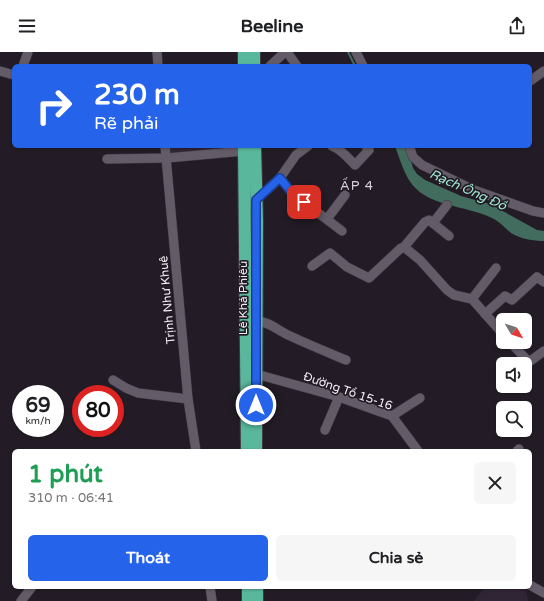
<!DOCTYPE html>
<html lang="vi">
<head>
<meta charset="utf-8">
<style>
  body { margin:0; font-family:"Varela Round",sans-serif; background:#f6f6f6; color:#202124; height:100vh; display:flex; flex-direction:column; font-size:15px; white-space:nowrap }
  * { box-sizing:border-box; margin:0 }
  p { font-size:13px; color:#757577 }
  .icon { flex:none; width:22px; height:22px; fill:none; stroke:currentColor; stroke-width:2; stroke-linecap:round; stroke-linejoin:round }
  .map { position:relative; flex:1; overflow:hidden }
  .sheet { position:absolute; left:12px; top:397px; width:520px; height:140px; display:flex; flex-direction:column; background:#fff; border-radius:6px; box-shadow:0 1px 3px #0004 }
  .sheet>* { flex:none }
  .banner { position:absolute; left:12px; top:12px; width:520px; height:84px; border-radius:6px; box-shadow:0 1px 3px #0004; background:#2563eb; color:#fff; overflow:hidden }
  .needle { width:26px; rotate:129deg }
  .controls { position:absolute; left:496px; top:261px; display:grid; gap:8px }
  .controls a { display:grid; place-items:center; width:36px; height:36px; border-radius:6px; background:#fff; box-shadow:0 1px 3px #0004; font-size:20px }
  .speed { position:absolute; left:12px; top:333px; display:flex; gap:8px; font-size:20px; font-weight:700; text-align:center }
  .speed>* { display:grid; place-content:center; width:52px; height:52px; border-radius:50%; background:#fff; box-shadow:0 1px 3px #0004; line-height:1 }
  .speed small { font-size:10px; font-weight:400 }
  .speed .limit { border:6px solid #d22; background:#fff; color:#111 }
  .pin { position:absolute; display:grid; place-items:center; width:34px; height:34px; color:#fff; margin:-17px; border-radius:8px; box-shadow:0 2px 6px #0006 }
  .me { position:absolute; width:44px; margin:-22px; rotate:0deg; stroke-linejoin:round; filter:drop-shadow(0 0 3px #0008) }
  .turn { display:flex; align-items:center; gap:14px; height:84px; padding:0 16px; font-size:18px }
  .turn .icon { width:52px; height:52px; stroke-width:2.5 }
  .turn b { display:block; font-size:28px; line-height:34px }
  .round { display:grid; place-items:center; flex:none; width:42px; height:42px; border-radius:6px; background:#f6f6f6 }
  .overview { display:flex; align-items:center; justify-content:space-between; height:68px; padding:0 16px }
  h1 { font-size:24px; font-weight:700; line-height:30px; color:#1e9e55 }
  .button { display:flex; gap:8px; margin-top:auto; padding:8px 16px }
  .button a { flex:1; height:46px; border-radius:6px; background:#2563eb; color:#fff; font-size:16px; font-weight:700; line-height:46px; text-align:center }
  .button a+a { background:#f6f6f6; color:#202124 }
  header { display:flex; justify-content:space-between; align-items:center; height:52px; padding:0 16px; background:#fff; font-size:18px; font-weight:700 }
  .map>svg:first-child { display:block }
  .built { fill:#302534 }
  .water { fill:#426c5e }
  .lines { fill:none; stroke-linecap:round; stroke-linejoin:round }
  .stream { stroke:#426c5e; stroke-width:2 }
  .minor-casing { stroke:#3f3a41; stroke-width:10 }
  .highway-casing { stroke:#3f3a41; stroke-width:14 }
  .minor { stroke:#635b67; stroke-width:9 }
  .highway { stroke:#59b79c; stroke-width:12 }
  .route-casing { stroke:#184099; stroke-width:10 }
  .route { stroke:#2563eb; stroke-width:7 }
  .labels { text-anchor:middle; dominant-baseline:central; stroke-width:3.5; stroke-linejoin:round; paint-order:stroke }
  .street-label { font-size:12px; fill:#f2edf4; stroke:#231c26 }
  .neighbourhood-label { font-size:13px; letter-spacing:1px; fill:#d9d0dd; stroke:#231c26 }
  .water-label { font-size:13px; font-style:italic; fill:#9fead2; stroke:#231c26 }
</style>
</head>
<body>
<header><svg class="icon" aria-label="menu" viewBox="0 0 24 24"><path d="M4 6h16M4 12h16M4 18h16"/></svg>Beeline<svg class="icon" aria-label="share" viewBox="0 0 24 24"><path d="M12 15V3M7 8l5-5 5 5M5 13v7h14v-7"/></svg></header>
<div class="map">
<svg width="544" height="549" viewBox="0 0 544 549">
  <rect width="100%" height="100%" fill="#231c26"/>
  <!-- built -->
  <g class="built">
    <polygon points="169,94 241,94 241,98 170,103"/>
    <polygon points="485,535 520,535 526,538 528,548 527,549 474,549"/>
  </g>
  <!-- water -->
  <path class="water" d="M395,94H406L413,116L417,122L425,128L461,144L490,152L537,178L544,179V189C533,189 521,187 511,181C505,176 499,169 492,166C466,153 425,155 409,128C403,118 399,105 395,94Z"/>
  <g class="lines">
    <!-- stream -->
    <polyline class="stream" points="348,0 355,14"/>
    <defs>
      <g id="minor">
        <polyline points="157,0 158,14"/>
        <polyline points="287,0 297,14"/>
        <polyline points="356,0 363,14"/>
        <polyline points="23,14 28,0"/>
        <polyline points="270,14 285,0"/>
        <polyline points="0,19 14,23"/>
        <polyline points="530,29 544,19"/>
        <polyline points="165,94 188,347 196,399"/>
        <path d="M332,94C341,97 348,106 355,113L369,98L366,94"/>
        <polyline points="409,94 413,105 422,113 474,138 533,159 544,161"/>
        <polyline points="107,107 167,106 244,99"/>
        <polyline points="280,126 292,141 342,179"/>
        <polyline points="256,148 280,126 296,103 308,94"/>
        <polyline points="327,167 345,143"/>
        <polyline points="433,171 447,153"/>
        <polyline points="404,195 425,170 429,168 449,184"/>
        <polyline points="312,214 330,201 347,215 369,226 401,196 404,195 420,208 447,238 454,243 472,247 503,282"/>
        <polyline points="472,247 496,216"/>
        <polyline points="485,262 505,244 512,248 537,225 544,230"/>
        <path d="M257,269C270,270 277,278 288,283C307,292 327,300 346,308"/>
        <polyline points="510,290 529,310 544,299"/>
        <polyline points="256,322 339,345 392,364 418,399"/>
        <polyline points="113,328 126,336 138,341 188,347"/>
        <polyline points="392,364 420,346"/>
        <polyline points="325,378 339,345"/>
        <polyline points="517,399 519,397"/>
        <polyline points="530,533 544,541"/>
        <polyline points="210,535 212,549"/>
        <polyline points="21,549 32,535"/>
      </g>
      <g id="highway">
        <polyline points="244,0 244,14"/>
        <polyline points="254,14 254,0"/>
        <polyline points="244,94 247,399"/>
        <polyline points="255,94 257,169 256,399"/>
        <polyline points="248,535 248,549"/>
        <polyline points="257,549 257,535"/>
      </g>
    </defs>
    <!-- minor casing -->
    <use href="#minor" class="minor-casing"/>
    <!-- highway casing -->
    <use href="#highway" class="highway-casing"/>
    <!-- minor -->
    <use href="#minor" class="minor"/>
    <!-- highway -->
    <use href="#highway" class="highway"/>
  </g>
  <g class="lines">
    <defs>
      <polyline id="route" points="256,353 256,148 280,126 292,141 304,150"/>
    </defs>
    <!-- route casing -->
    <use href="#route" class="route-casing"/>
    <!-- route -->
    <use href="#route" class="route"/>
  </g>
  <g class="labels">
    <!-- street labels -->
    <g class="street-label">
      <text transform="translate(243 246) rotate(-90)">Lê Khả Phiêu</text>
      <text transform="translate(167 248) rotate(-95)">Trịnh Như Khuê</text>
      <text transform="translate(348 339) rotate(19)">Đường Tổ 15-16</text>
    </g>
    <!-- neighbourhood labels -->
    <g class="neighbourhood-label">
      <text x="357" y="134">ẤP 4</text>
    </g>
    <!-- water labels -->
    <g class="water-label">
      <text transform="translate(468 138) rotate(24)">Rạch Ông Đồ</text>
    </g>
  </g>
</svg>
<div class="controls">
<a><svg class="needle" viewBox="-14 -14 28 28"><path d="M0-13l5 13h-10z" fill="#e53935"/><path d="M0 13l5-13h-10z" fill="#757577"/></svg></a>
<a><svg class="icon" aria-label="sound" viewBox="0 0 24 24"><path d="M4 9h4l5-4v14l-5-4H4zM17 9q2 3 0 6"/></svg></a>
<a><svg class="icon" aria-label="search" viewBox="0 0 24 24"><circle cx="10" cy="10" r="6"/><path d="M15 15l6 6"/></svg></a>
</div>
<div class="speed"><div>69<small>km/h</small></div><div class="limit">80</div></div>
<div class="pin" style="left:304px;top:150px;background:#d93025"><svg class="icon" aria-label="arrive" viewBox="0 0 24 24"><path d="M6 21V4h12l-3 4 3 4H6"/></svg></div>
<svg class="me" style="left:256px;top:353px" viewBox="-20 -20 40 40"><circle r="17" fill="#2563eb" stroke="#fff" stroke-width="3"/><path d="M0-11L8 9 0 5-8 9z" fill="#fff"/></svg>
<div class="banner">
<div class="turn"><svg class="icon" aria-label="right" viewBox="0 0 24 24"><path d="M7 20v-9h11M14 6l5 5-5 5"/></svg><div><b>230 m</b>Rẽ phải</div></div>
</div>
<section class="sheet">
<div class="overview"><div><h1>1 phút</h1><p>310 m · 06:41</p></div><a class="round"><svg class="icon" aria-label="close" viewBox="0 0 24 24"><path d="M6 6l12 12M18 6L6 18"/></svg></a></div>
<div class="button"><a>Thoát</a><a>Chia sẻ</a></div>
</section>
</div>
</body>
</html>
